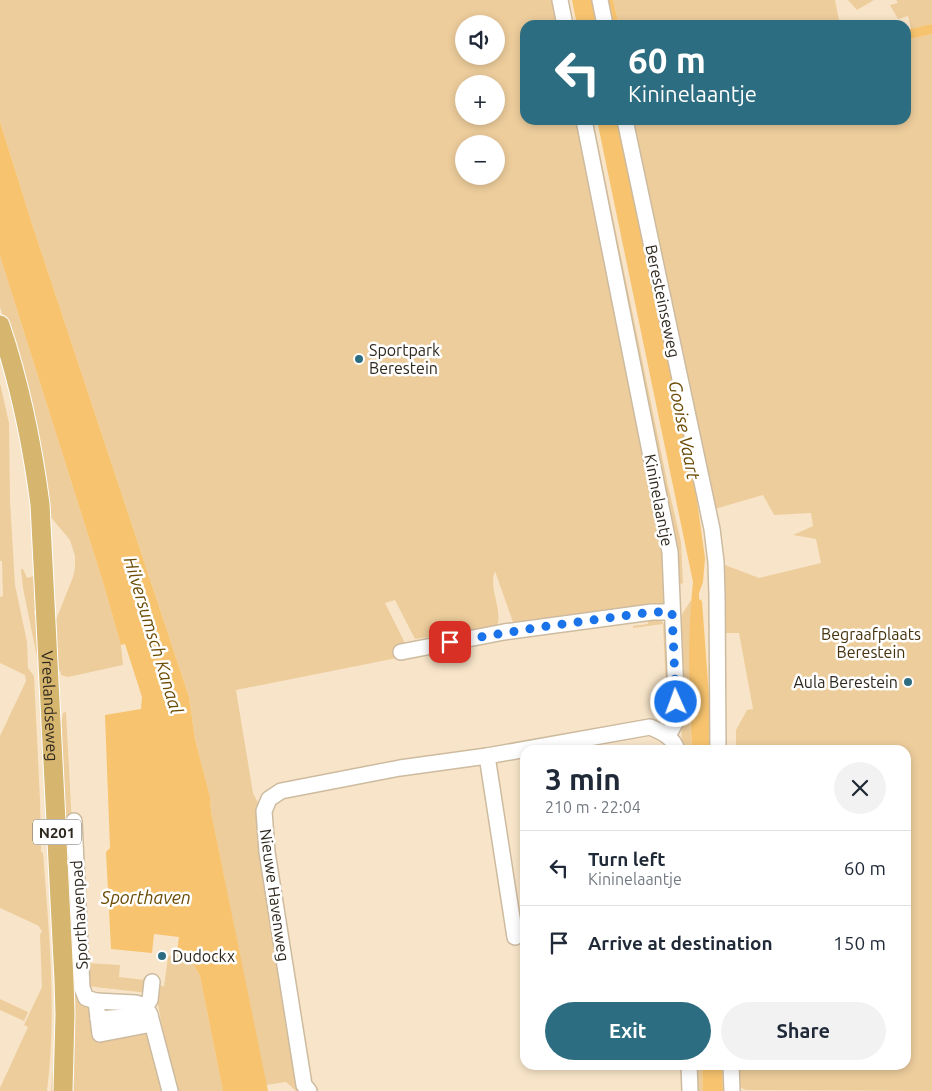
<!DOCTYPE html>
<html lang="en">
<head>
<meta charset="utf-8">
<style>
  body { margin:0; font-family:Ubuntu,sans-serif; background:#f2f2f3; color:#1f2937; height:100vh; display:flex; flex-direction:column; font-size:19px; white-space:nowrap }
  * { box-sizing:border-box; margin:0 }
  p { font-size:16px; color:#747a83 }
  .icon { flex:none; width:28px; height:28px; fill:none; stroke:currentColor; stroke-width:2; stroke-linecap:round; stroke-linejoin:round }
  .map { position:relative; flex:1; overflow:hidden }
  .details { position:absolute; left:520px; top:745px; width:391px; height:325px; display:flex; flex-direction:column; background:#fff; border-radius:15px; box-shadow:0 2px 8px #0003 }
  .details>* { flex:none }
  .banner { position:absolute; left:520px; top:20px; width:391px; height:105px; border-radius:15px; box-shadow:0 2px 8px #0003; background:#2d6d81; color:#fff; overflow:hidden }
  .buttons { position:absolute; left:455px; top:15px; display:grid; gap:10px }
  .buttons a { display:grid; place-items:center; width:50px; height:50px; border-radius:50%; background:#fff; box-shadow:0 2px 8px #0003; font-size:25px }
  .pin { position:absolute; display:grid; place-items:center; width:42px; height:42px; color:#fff; margin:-21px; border-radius:10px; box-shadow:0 2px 8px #0006 }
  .me { position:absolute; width:55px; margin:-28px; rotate:358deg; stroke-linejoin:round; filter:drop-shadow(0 0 4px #0008) }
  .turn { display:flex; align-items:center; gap:18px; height:105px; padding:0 25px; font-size:22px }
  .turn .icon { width:65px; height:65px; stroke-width:2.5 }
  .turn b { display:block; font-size:35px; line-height:42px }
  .round { display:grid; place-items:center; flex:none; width:52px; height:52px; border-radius:26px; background:#f2f2f3 }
  .summary { display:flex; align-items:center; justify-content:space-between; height:85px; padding:0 25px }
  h1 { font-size:30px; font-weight:600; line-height:38px }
  .primary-button { display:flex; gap:10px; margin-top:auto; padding:10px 25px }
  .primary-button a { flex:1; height:58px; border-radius:30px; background:#2d6d81; color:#fff; font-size:20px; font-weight:600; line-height:58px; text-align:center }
  .primary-button a+a { background:#f2f2f3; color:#1f2937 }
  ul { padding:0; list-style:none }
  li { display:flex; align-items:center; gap:15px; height:75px; padding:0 25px; border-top:1px solid #e0e1e3 }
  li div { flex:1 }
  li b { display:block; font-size:19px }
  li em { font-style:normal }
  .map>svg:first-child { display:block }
  .green { fill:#edcd9c; fill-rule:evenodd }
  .water { fill:#f7c36e }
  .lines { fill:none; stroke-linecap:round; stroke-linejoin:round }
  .minor-casing { stroke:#cdbba0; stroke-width:18 }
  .major-casing { stroke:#fff; stroke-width:21 }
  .minor { stroke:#fff; stroke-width:15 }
  .major { stroke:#d6b56e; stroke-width:19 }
  .route { stroke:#1a73e8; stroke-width:9; stroke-dasharray:0 16.2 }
  .poi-dot { fill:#2d6d81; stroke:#fff; stroke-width:2 }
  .labels { text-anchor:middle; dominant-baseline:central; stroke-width:5; stroke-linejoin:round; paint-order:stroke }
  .shield { fill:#fff; stroke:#6d6862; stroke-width:1 }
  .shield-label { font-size:15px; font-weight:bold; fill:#2f281e }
  .street-label { font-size:16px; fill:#2f281e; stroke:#fff }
  .poi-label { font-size:16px; fill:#2f281e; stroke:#fff; text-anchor:start }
  .park-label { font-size:16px; fill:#47320d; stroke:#fff }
  .water-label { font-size:18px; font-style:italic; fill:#6c4b03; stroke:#fff }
</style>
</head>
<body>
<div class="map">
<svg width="932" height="1091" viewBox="0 0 932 1091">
  <rect width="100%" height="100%" fill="#f8e5c9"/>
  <!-- green -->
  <g class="green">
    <path d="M0,0H557L562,25H525V120H582L661,541L669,601L660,604L514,625L495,571C488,589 503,608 497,627L415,639L395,600L385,603L404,641L407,656L236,690L253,793L259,805L257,821L265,880L304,1091H296L286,1082L266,1085L211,812L210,797L195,739L189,697L33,227L0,122ZM464,24H496V56H464ZM464,84H496V116H464ZM464,144H496V176H464Z"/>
    <polygon points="613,0 835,0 840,25 619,25"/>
    <polygon points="848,0 874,0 857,10"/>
    <polygon points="896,0 932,0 932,24 911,29 908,16 898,19 890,5 898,3"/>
    <path d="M932,34V1091L746,1090C735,1086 735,1076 735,1065H906V750H736V730L747,710L753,709L739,633H724L720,563L759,578L821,563L816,539L793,535L813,526L811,513L774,515L763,495L711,510L630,120H906V40Z"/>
    <polygon points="588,120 593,120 668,486 681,542 683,583 678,585"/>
    <polygon points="0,256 102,579 121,645 123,665 68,677 61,675 60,670 58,670 56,620 73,577 75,568 75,556 70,540 44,509 14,351 0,307"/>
    <path d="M0,383L9,423L10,501L15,585L27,642L28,668L34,676L40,800L41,852L43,853C49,932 57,1012 47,1091H0V1088L28,1027L24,1025L42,987L40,935L42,930L40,929L39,926L0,908V736L26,681L25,675L0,663V597L3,596L2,561H0Z"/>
    <polygon points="21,569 23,569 27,578 34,576 35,609 34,612 36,617 37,633 43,667 51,813 48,848 50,868 55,899 59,984 59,1045 56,1091 51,1091 55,1047 56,984 47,848 47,811 40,672 23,588"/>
    <polygon points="691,600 690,646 690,717 692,750 682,750 679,619"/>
    <polygon points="647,618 660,619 666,627 671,714 665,727 663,725 661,716 667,714 663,624 633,628 633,626 648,624"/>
    <polygon points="66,712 75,881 96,1042 149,1028 165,1091 69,1091 60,731 63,713"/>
    <polygon points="175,952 194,965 200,976 223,1091 174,1091 156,994 87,986 86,963 120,965 119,977 154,981 154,985 164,986 168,957"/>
    <polygon points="0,999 28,1012 24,1021 0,1010"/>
    <polygon points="694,1065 702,1065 703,1091 695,1091"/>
  </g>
  <!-- water -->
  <g class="water">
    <polygon points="572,0 593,0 598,25 577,25"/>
    <polygon points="608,0 613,0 619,25 613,25"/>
    <polygon points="932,24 932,34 906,40 906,30"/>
    <path d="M597,120H618L693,472L705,558L703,582L699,593V599L702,601L710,710L711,750H692C689,694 687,635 693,582Z"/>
    <polygon points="0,122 33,227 189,697 195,739 210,797 211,812 268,1091 223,1091 200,976 193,963 177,952 179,937 154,934 152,953 111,949 106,852 110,848 105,715 141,709 142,697 125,644 121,645 102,579 0,256"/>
    <polygon points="702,1065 722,1065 723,1091 703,1091"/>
  </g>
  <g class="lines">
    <defs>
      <g id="minor">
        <polyline points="560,0 565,25"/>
        <polyline points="600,0 605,25"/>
        <polyline points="584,120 670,552 677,719 668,736"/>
        <polyline points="625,120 712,529 716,562 717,595 718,750"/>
        <polyline points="401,652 504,632 652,612 672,612"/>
        <polyline points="487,756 515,937"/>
        <polyline points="74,821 82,988 86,998 96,1001"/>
        <polyline points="145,1007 150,1000 152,982"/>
        <polyline points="98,1019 150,1015"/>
        <path d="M152,1024L100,1034L96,1001L135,1003C143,1004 147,1008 150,1015L170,1091"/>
        <polyline points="689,1065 690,1091"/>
        <polyline points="731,1065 732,1091"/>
        <path d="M309,1091L304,1085L267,852L264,811L269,799L281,791L400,768L487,756L650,727C662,732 673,737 677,750"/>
      </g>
      <g id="major">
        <path id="s1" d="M0,325C20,384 32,443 40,504L64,980L65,1014L63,1091"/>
      </g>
    </defs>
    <!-- minor casing -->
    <use href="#minor" class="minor-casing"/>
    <!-- major casing -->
    <use href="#major" class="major-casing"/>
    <!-- minor -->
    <use href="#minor" class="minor"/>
    <!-- major -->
    <use href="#major" class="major"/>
  </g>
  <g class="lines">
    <!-- route -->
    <polyline class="route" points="450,642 541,627 652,612 672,612 676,702"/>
  </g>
  <!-- markers -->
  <g class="poi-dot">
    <circle cx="359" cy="359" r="5"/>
    <circle cx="908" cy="682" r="5"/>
    <circle cx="162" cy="956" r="5"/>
  </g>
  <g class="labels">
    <!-- shield labels -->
    <rect class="shield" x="33" y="819.5" width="48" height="25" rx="4"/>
    <g class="shield-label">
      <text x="57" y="832">N201</text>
    </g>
    <!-- street labels -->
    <g class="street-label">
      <text transform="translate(663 301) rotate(78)">Beresteinseweg</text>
      <text transform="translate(659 500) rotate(79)">Kininelaantje</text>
      <text stroke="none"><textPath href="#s1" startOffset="386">Vreelandseweg</textPath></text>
      <text transform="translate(275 895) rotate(82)">Nieuwe Havenweg</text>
      <text transform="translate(79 915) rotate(-93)">Sporthavenpad</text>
    </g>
    <!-- poi labels -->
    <g class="poi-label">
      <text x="369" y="350">Sportpark<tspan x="369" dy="18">Berestein</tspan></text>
      <text x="898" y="682" text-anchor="end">Aula Berestein</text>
      <text x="172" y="956">Dudockx</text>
    </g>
    <!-- park labels -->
    <g class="park-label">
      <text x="871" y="634">Begraafplaats<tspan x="871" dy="18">Berestein</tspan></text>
    </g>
    <!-- water labels -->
    <g class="water-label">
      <text transform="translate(685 430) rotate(79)">Gooise Vaart</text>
      <text transform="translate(154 635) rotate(73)">Hilversumsch Kanaal</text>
      <text x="146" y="897">Sporthaven</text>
    </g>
  </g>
</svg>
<div class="buttons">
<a><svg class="icon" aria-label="sound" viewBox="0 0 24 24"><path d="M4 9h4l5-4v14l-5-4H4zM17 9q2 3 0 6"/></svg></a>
<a>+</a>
<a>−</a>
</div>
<div class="pin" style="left:450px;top:642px;background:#d93025"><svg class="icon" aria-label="arrive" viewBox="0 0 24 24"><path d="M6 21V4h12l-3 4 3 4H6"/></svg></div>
<svg class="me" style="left:676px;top:702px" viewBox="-20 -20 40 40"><circle r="17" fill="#1a73e8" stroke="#fff" stroke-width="3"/><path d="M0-11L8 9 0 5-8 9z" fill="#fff"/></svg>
<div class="banner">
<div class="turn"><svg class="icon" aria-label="left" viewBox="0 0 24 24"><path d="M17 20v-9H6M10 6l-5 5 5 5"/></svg><div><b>60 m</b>Kininelaantje</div></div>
</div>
<section class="details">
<div class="summary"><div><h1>3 min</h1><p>210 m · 22:04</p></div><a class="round"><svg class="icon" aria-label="close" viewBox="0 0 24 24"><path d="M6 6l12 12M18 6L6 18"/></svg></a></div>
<ul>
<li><svg class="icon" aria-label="left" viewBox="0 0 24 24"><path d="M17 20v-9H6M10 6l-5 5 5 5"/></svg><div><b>Turn left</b><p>Kininelaantje</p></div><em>60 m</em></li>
<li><svg class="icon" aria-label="arrive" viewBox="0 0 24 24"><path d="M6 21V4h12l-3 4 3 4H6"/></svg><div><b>Arrive at destination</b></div><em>150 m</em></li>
</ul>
<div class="primary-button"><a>Exit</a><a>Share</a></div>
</section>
</div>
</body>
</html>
